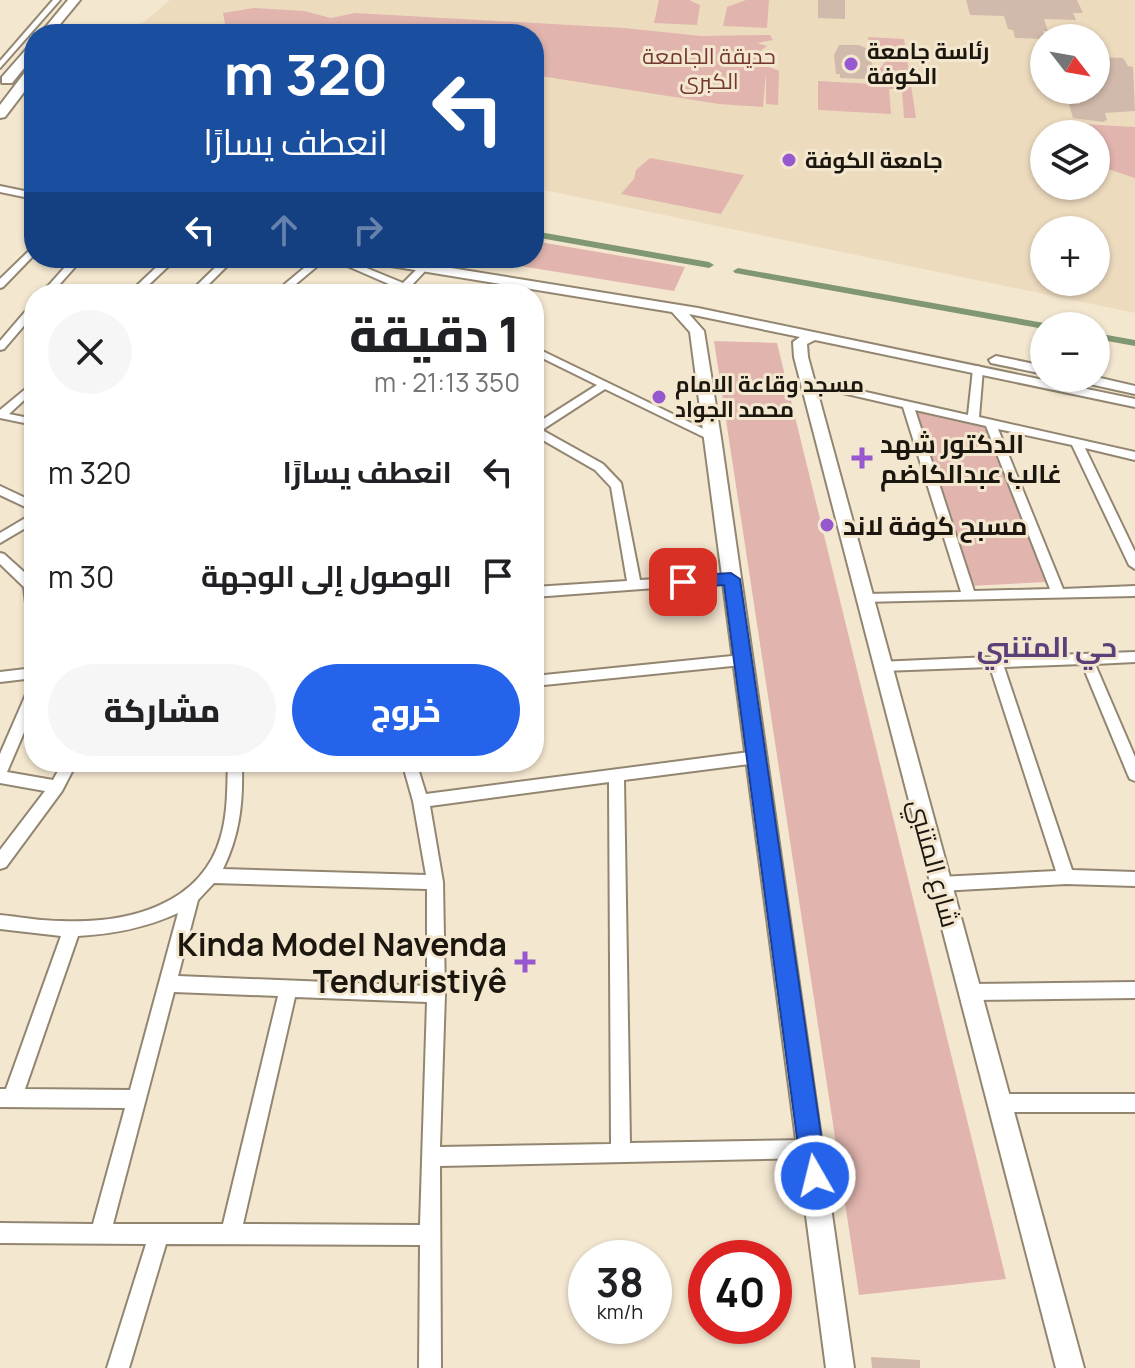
<!DOCTYPE html>
<html lang="ar">
<head>
<meta charset="utf-8">
<style>
  body { margin:0; font-family:Manrope,Cairo,sans-serif; background:#f6f6f6; color:#202124; direction:rtl; height:100vh; display:flex; flex-direction:column; font-size:30px; white-space:nowrap }
  * { box-sizing:border-box; margin:0 }
  p { font-size:26px; color:#757577 }
  .icon { flex:none; width:44px; height:44px; fill:none; stroke:currentColor; stroke-width:2; stroke-linecap:round; stroke-linejoin:round }
  .map { position:relative; flex:1; overflow:hidden; direction:ltr }
  .details { position:absolute; left:24px; top:284px; width:520px; height:488px; display:flex; flex-direction:column; background:#fff; border-radius:32px; box-shadow:0 2px 6px #0004; direction:rtl }
  .details>* { flex:none }
  .guide { position:absolute; left:24px; top:24px; width:520px; height:244px; border-radius:32px; box-shadow:0 2px 6px #0004; direction:rtl; background:#1a4fa0; color:#fff; overflow:hidden }
  .needle { width:52px; rotate:121deg }
  .buttons { position:absolute; left:1030px; top:24px; display:grid; gap:16px }
  .buttons a { display:grid; place-items:center; width:80px; height:80px; border-radius:50%; background:#fff; box-shadow:0 2px 6px #0004; font-size:40px }
  .speed { position:absolute; left:568px; top:1240px; display:flex; gap:16px; font-size:40px; font-weight:700; text-align:center }
  .speed>* { display:grid; place-content:center; width:104px; height:104px; border-radius:50%; background:#fff; box-shadow:0 2px 6px #0004; line-height:1 }
  .speed small { font-size:20px; font-weight:400 }
  .speed .limit { border:12px solid #d22; background:#fff; color:#111 }
  .pin { position:absolute; display:grid; place-items:center; width:68px; height:68px; color:#fff; margin:-34px; border-radius:16px; box-shadow:0 4px 12px #0006 }
  .me { position:absolute; width:88px; margin:-44px; rotate:352deg; stroke-linejoin:round; filter:drop-shadow(0 0 6px #0008) }
  .turn { display:flex; align-items:center; gap:28px; height:168px; padding:0 24px; font-size:36px }
  .turn .icon { width:104px; height:104px; stroke-width:2.5 }
  .turn b { display:block; font-size:56px; line-height:68px }
  .lanes { display:flex; align-items:center; height:76px; padding:0 24px; background:#0003; justify-content:center; gap:40px; direction:ltr }
  .lanes .off { opacity:.35 }
  .round { display:grid; place-items:center; flex:none; width:84px; height:84px; border-radius:42px; background:#f6f6f6 }
  .overview { display:flex; align-items:center; justify-content:space-between; height:136px; padding:0 24px }
  h1 { font-size:48px; font-weight:800; line-height:60px }
  .action { display:flex; gap:16px; margin-top:auto; padding:16px 24px }
  .action a { flex:1; height:92px; border-radius:48px; background:#2563eb; color:#fff; font-size:32px; font-weight:800; line-height:92px; text-align:center }
  .action a+a { background:#f6f6f6; color:#202124 }
  ul { padding:0; list-style:none }
  li { display:flex; align-items:center; gap:24px; height:104px; padding:0 24px }
  li div { flex:1 }
  li b { display:block; font-size:30px }
  li em { font-style:normal }
  .map>svg:first-child { display:block }
  .built { fill:#eddbbe; fill-rule:evenodd }
  .green { fill:#e1b4ae }
  .lines { fill:none; stroke-linecap:round; stroke-linejoin:round }
  .canal { fill:#809773; fill-rule:evenodd }
  .building { fill:#d1baac }
  .street-casing { stroke:#928671; stroke-width:4 }
  .secondary-casing { stroke:#928671; stroke-width:4 }
  .highway-casing { stroke:#928671; stroke-width:4 }
  .street { fill:#fff; fill-rule:evenodd }
  .secondary { fill:#fff; fill-rule:evenodd }
  .highway { fill:#fff; fill-rule:evenodd }
  .route { fill:#2563eb; stroke:#184099; stroke-width:2 }
  .poi-dot { fill:#9758cf; stroke:#f4e7d0; stroke-width:3 }
  .labels { text-anchor:middle; dominant-baseline:central; stroke-width:6; stroke-linejoin:round; paint-order:stroke }
  .far-poi-label { font-size:22px; font-weight:bold; fill:#1b160e; stroke:#f4e7d0; text-anchor:start }
  .far-park-label { font-size:22px; fill:#733630; stroke:#f4e7d0 }
  .poi-label { font-size:26px; font-weight:bold; fill:#1b160e; stroke:#f4e7d0; text-anchor:start }
  .street-label { font-size:26px; fill:#1b160e; stroke:#f4e7d0 }
  .neighbourhood-label { font-size:28px; font-weight:bold; fill:#5c3e79; stroke:#f4e7d0 }
  .near-poi-label { font-size:32px; font-weight:bold; fill:#1b160e; stroke:#f4e7d0; text-anchor:end }
</style>
</head>
<body>
<div class="map">
<svg width="1135" height="1368" viewBox="0 0 1135 1368">
  <rect width="100%" height="100%" fill="#f4e7d0"/>
  <!-- built -->
  <path class="built" d="M170,0H1135V313L534,188V34H128L135,25L144,22ZM1044,38H1096V90H1044ZM1044,134H1096V186H1044ZM1044,230H1096V282H1044Z"/>
  <!-- green -->
  <g class="green">
    <polygon points="659,0 689,0 700,5 697,25 654,23"/>
    <polygon points="746,0 769,0 767,28 723,26 727,7"/>
    <polygon points="254,8 304,11 331,18 355,13 624,28 701,36 770,35 773,40 757,43 767,46 755,55 762,64 779,71 778,105 766,104 766,72 763,107 719,104 534,75 534,34 282,34 225,24 223,13"/>
    <polygon points="868,37 904,39 916,118 904,118 902,89 889,89 891,114 818,110 818,81 872,84 872,72 882,67 885,61 870,51"/>
    <polygon points="1064,123 1135,127 1135,178 1096,165 1096,134 1067,134"/>
    <polygon points="650,158 744,175 721,214 621,194 634,179 636,170"/>
    <polygon points="534,241 685,267 674,291 471,258 534,258"/>
    <polygon points="714,341 777,343 1006,1279 859,1295"/>
    <polygon points="914,409 983,423 1046,582 970,586"/>
  </g>
  <g class="lines">
    <!-- canal -->
    <g class="canal">
      <polygon points="534,231 709,262 714,265 709,268 534,237"/>
      <polygon points="738,268 1044,323 1049,326 1044,326 1044,329 735,273 733,271"/>
      <polygon points="1096,333 1135,340 1135,346 1096,339"/>
    </g>
  </g>
  <!-- building -->
  <g class="building">
    <polygon points="818,0 845,0 845,19 818,18"/>
    <polygon points="966,0 1077,0 1083,13 1073,13 1076,20 1044,19 1048,31 1043,31 1044,39 1015,38 1013,30 1008,29 1004,16 970,15"/>
    <polygon points="839,45 859,45 868,49 873,68 870,68 870,76 867,79 840,78 840,74 836,74 834,55"/>
    <polygon points="1096,57 1123,58 1128,66 1133,67 1135,111 1105,113 1107,120 1103,122 1073,118 1069,104 1080,104 1075,90 1096,90"/>
    <polygon points="871,1357 920,1360 920,1368 872,1368"/>
  </g>
  <g class="lines">
    <defs>
      <g id="street">
        <polygon points="53,0 60,0 0,68 0,61"/>
        <polygon points="34,246 34,255 3,287 0,288 0,279"/>
        <polygon points="73,258 83,258 51,294 41,294"/>
        <polygon points="166,258 177,258 139,294 128,294"/>
        <polygon points="225,258 235,258 199,294 188,294"/>
        <polygon points="316,258 327,258 284,294 273,294"/>
        <polygon points="329,258 342,258 403,283 421,265 427,265 427,269 411,286 426,294 412,294 406,291 404,294 393,294 398,288"/>
        <polygon points="34,305 34,314 4,349 0,350 0,341 30,306"/>
        <polygon points="534,347 718,436 718,440 710,440 605,389 542,430 603,464 621,483 640,580 731,575 737,579 736,582 534,597 534,587 627,581 611,487 595,470 534,435 534,425 597,385 534,354"/>
        <path d="M978,366L983,369L979,417L1135,452V460L1085,448L1135,552V569L1129,565L1072,445L998,429L1063,589L1135,586V596L861,602L859,599L866,594L961,592L903,407L808,385L803,382L808,379L968,415L973,369ZM915,410L986,426L1050,589L974,591Z"/>
        <polygon points="34,382 34,391 9,414 34,419 34,425 0,418 0,410"/>
        <polygon points="0,486 34,502 34,511 0,495"/>
        <polygon points="34,513 34,523 0,543 0,533"/>
        <polygon points="0,553 4,554 34,581 34,616 27,611 24,587 0,564"/>
        <polygon points="1135,652 1135,662 1095,664 1135,757 1135,781 1130,779 1128,775 1082,664 1004,667 1072,870 1135,872 1135,886 1066,884 940,891 934,889 932,884 934,879 940,877 1056,871 990,667 883,671 876,666 878,662 990,657 995,655 1000,657"/>
        <polygon points="742,655 749,660 742,665 534,686 534,676"/>
        <polygon points="34,668 34,678 0,682 0,672"/>
        <polygon points="34,687 34,709 7,772 53,780 63,762 77,762 62,791 6,867 0,869 0,850 45,791 0,783 0,754 27,692 29,688"/>
        <path d="M757,751L762,753L764,757L762,761L757,763L624,780L630,1143L811,1140L818,1142L820,1149L818,1156L811,1158L440,1166L441,1368H419L420,1245L166,1244L129,1368H107L146,1244L0,1243V1223L93,1224L125,1108L0,1107V1089H6L61,936L0,929V915C20,917 41,921 61,921C126,924 202,906 221,836C228,812 227,787 228,762H266L264,766L242,769C243,805 239,836 223,869L426,875L413,801L402,762H416L426,794ZM609,782L611,1144L440,1147L445,994L443,882L430,806ZM214,883L427,889V986L178,976L198,900ZM178,913L130,1090L25,1089L78,936C114,934 145,928 178,913ZM174,992L278,996L223,1224H113ZM295,997L427,1002L420,1225L243,1224Z"/>
        <polygon points="1135,982 1135,998 971,1000 965,998 962,992 965,986 971,984"/>
        <polygon points="1000,1094 1135,1094 1135,1112 1000,1112 994,1109 991,1103 994,1097"/>
      </g>
      <g id="secondary">
        <polygon points="0,186 34,193 34,199 0,192"/>
        <polygon points="360,258 389,258 698,308 1135,399 1135,407 815,340 807,344 808,357 1084,1368 1056,1368 794,357 793,342 800,337 689,314 704,331 721,438 854,1368 826,1368 690,332 672,312 366,262"/>
        <polygon points="996,356 1044,366 1044,374 991,363 989,360"/>
        <polygon points="1096,377 1135,386 1135,394 1076,381 1074,378"/>
      </g>
      <g id="highway">
        <polygon points="68,0 80,0 52,34 40,34"/>
        <polygon points="34,44 34,56 12,83 2,83 2,77 30,45"/>
        <polygon points="34,66 34,79 5,117 0,118 0,105 29,67"/>
      </g>
    </defs>
    <!-- street casing -->
    <use href="#street" class="street-casing"/>
    <!-- secondary casing -->
    <use href="#secondary" class="secondary-casing"/>
    <!-- highway casing -->
    <use href="#highway" class="highway-casing"/>
    <!-- street -->
    <use href="#street" class="street"/>
    <!-- secondary -->
    <use href="#secondary" class="secondary"/>
    <!-- highway -->
    <use href="#highway" class="highway"/>
  </g>
  <!-- route -->
  <polygon class="route" points="731,573 740,579 827,1176 823,1185 815,1189 806,1185 802,1176 724,585 683,588 674,582 683,576"/>
  <!-- markers -->
  <g class="poi-dot">
    <circle cx="851" cy="64" r="8"/>
    <circle cx="789" cy="160" r="8"/>
    <circle cx="659" cy="397" r="8"/>
    <path d="M858 446h8v8h8v8h-8v8h-8v-8h-8v-8h8z"/>
    <circle cx="827" cy="525" r="8"/>
    <path d="M521 950h8v8h8v8h-8v8h-8v-8h-8v-8h8z"/>
  </g>
  <g class="labels">
    <!-- far-poi labels -->
    <g class="far-poi-label">
      <text x="867" y="51">رئاسة جامعة<tspan x="867" dy="25">الكوفة</tspan></text>
      <text x="805" y="160">جامعة الكوفة</text>
      <text x="675" y="384">مسجد وقاعة الامام<tspan x="675" dy="25">محمد الجواد</tspan></text>
    </g>
    <!-- far-park labels -->
    <g class="far-park-label">
      <text x="709" y="56">حديقة الجامعة<tspan x="709" dy="25">الكبرى</tspan></text>
    </g>
    <!-- poi labels -->
    <g class="poi-label">
      <text x="880" y="443">الدكتور شهد<tspan x="880" dy="30">غالب عبدالكاضم</tspan></text>
      <text x="843" y="525">مسبح كوفة لاند</text>
    </g>
    <!-- street labels -->
    <g class="street-label">
      <text transform="translate(935 863) rotate(75)">شارع المتنبي</text>
    </g>
    <!-- neighbourhood labels -->
    <g class="neighbourhood-label">
      <text x="1047" y="646">حي المتنبي</text>
    </g>
    <!-- near-poi labels -->
    <g class="near-poi-label">
      <text x="507" y="944">Kinda Model Navenda<tspan x="507" dy="37">Tenduristiyê</tspan></text>
    </g>
  </g>
</svg>
<div class="buttons">
<a><svg class="needle" viewBox="-14 -14 28 28"><path d="M0-13l5 13h-10z" fill="#e53935"/><path d="M0 13l5-13h-10z" fill="#757577"/></svg></a>
<a><svg class="icon" aria-label="layers" viewBox="0 0 24 24"><path d="M12 4l9 5-9 5-9-5zM3 14l9 5 9-5"/></svg></a>
<a>+</a>
<a>−</a>
</div>
<div class="speed"><div>38<small>km/h</small></div><div class="limit">40</div></div>
<div class="pin" style="left:683px;top:582px;background:#d93025"><svg class="icon" aria-label="arrive" viewBox="0 0 24 24"><path d="M6 21V4h12l-3 4 3 4H6"/></svg></div>
<svg class="me" style="left:815px;top:1176px" viewBox="-20 -20 40 40"><circle r="17" fill="#2563eb" stroke="#fff" stroke-width="3"/><path d="M0-11L8 9 0 5-8 9z" fill="#fff"/></svg>
<div class="guide">
<div class="turn"><svg class="icon" aria-label="left" viewBox="0 0 24 24"><path d="M17 20v-9H6M10 6l-5 5 5 5"/></svg><div><b>320 m</b>انعطف يسارًا</div></div>
<div class="lanes"><svg class="icon" aria-label="left" viewBox="0 0 24 24"><path d="M17 20v-9H6M10 6l-5 5 5 5"/></svg><svg class="icon off" aria-label="ahead" viewBox="0 0 24 24"><path d="M12 20V5M6 11l6-6 6 6"/></svg><svg class="icon off" aria-label="right" viewBox="0 0 24 24"><path d="M7 20v-9h11M14 6l5 5-5 5"/></svg></div>
</div>
<section class="details">
<div class="overview"><div><h1>1 دقيقة</h1><p>350 m · 21:13</p></div><a class="round"><svg class="icon" aria-label="close" viewBox="0 0 24 24"><path d="M6 6l12 12M18 6L6 18"/></svg></a></div>
<ul>
<li><svg class="icon" aria-label="left" viewBox="0 0 24 24"><path d="M17 20v-9H6M10 6l-5 5 5 5"/></svg><div><b>انعطف يسارًا</b></div><em>320 m</em></li>
<li><svg class="icon" aria-label="arrive" viewBox="0 0 24 24"><path d="M6 21V4h12l-3 4 3 4H6"/></svg><div><b>الوصول إلى الوجهة</b></div><em>30 m</em></li>
</ul>
<div class="action"><a>خروج</a><a>مشاركة</a></div>
</section>
</div>
</body>
</html>
